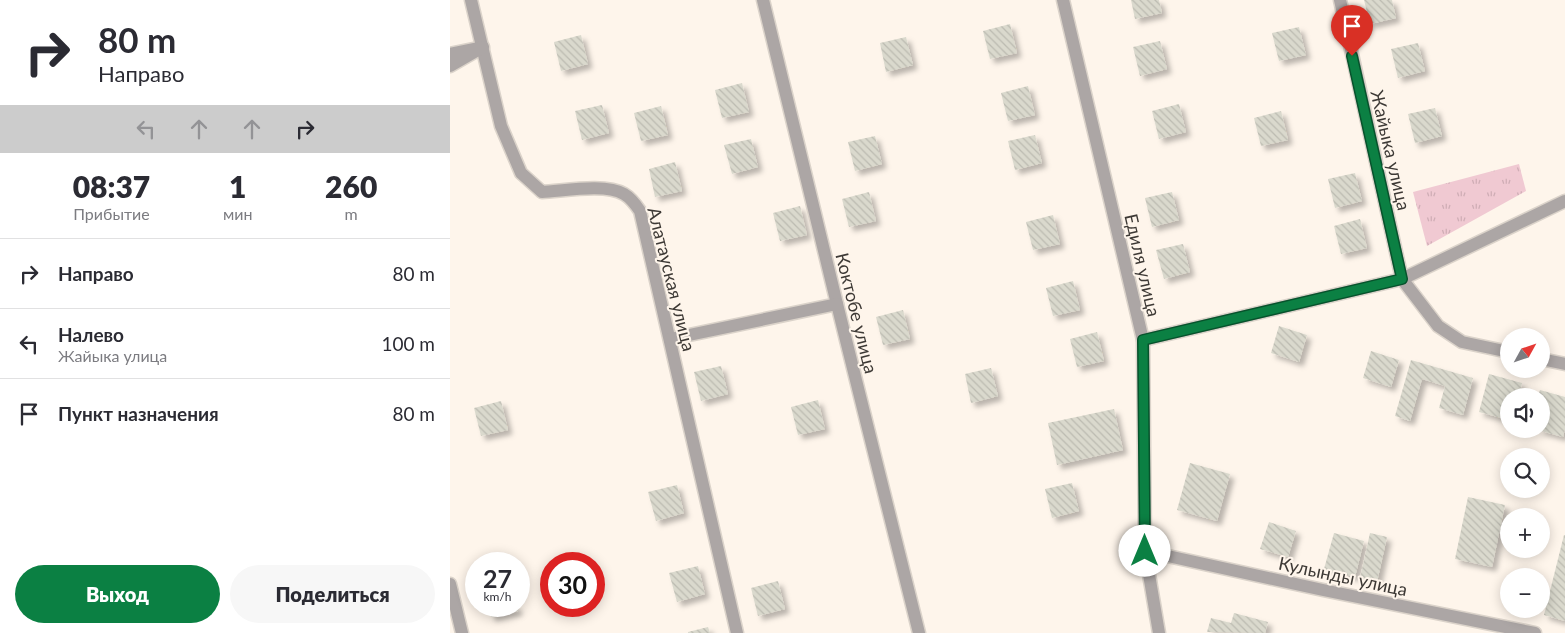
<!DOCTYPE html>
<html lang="ru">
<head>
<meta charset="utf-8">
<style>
  body { margin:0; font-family:Lato,sans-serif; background:#f7f7f7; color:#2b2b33; height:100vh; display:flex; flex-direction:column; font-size:19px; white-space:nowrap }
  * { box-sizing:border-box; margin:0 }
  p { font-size:16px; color:#7c7c81 }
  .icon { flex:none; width:28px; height:28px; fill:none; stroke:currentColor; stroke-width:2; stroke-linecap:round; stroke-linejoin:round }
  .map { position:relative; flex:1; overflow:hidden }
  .drawer { display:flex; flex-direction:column; background:#fff; width:450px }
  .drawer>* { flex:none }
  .guide { background:#fff; color:#2b2b33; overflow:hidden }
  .needle { width:32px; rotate:50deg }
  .buttons { position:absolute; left:1050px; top:328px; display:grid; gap:10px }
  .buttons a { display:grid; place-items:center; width:50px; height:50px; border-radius:50%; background:#fff; box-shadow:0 2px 12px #0003; font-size:25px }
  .speed { position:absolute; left:15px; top:552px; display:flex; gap:10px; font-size:25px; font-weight:700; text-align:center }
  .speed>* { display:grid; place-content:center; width:65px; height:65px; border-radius:50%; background:#fff; box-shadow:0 2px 12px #0003; line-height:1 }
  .speed small { font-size:12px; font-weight:400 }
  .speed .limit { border:8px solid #d22; background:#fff; color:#111 }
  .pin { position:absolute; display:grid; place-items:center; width:42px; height:42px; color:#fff; margin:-51px -21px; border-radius:50% 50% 50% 0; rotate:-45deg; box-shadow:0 0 5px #0007 }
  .pin .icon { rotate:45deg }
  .me { position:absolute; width:55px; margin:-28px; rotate:0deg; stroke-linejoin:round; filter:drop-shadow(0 0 4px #0008) }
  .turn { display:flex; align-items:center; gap:18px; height:105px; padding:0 15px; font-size:22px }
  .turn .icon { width:65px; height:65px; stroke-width:2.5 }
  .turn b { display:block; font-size:35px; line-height:42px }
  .lanes { display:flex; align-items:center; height:48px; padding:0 15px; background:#0003; justify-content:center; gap:25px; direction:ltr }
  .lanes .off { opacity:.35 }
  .eta { display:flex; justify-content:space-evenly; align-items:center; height:85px; text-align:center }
  .eta b { font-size:30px; font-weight:800; line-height:35px }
  .button { display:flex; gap:10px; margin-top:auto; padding:10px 15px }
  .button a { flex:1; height:58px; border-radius:30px; background:#0b8043; color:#fff; font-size:20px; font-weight:800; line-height:58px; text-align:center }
  .button a+a { background:#f7f7f7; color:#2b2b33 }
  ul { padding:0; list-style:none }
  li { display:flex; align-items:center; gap:15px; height:70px; padding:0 15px; border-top:1px solid #e1e1e2 }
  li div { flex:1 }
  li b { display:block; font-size:19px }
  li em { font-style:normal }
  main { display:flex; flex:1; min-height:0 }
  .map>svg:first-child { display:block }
  .park { fill:url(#park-tufts) }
  .building { fill:url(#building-back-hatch); filter:url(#shadow) }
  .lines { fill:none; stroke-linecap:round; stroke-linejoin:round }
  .minor-casing { stroke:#dbd3ca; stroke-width:15 }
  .minor { stroke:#aca6a5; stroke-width:12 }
  .route-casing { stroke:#07532c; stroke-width:12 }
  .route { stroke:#0b8043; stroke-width:9 }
  .labels { text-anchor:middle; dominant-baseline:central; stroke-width:4; stroke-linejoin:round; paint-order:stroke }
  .street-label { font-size:18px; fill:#3d3935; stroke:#fef5eb }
</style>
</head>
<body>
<main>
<section class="drawer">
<div class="guide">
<div class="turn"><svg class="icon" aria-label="right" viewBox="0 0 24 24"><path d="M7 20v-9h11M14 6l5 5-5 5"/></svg><div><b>80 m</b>Направо</div></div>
<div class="lanes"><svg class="icon off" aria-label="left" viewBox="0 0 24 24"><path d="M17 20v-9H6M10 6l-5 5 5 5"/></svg><svg class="icon off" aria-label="ahead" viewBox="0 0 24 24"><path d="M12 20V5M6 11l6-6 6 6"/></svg><svg class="icon off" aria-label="ahead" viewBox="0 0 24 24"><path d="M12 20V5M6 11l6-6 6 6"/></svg><svg class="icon" aria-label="right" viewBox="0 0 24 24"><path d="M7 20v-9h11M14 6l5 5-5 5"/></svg></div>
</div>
<div class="eta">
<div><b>08:37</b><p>Прибытие</p></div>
<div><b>1</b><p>мин</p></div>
<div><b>260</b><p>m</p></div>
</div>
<ul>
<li><svg class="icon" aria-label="right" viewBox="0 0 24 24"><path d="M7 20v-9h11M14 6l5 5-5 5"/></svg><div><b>Направо</b></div><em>80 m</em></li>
<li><svg class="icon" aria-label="left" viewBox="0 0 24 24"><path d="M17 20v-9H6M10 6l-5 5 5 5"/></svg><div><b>Налево</b><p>Жайыка улица</p></div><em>100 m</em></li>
<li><svg class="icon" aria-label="arrive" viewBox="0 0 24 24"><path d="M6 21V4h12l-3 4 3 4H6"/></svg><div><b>Пункт назначения</b></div><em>80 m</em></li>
</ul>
<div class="button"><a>Выход</a><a>Поделиться</a></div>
</section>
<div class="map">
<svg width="1115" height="633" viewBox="0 0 1115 633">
  <defs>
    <pattern id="park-tufts" width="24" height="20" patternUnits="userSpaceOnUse" patternTransform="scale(1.25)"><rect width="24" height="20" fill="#f0c9d2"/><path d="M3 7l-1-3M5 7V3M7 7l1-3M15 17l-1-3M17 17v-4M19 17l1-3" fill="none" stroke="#cfadb5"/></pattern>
    <pattern id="building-back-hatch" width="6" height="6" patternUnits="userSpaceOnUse" patternTransform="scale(1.25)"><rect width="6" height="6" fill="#dad9cd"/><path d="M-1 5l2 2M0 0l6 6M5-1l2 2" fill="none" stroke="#bcbbb1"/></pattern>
    <filter id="shadow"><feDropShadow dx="4.5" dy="4.5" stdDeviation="2.5" flood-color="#0004"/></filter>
  </defs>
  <rect width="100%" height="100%" fill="#fef5eb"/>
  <!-- park -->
  <polygon class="park" points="1069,164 1076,191 977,246 963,192"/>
  <!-- building -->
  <g class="building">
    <polygon points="681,0 709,0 712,13 685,19"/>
    <polygon points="914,0 942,0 946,18 920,24"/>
    <polygon points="560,24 567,53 540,59 533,31"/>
    <polygon points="849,27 856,55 829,61 822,33"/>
    <polygon points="131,35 138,64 111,71 104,42"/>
    <polygon points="456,37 463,65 436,72 430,43"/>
    <polygon points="710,41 717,69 690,76 683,47"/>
    <polygon points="968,43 975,71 948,78 941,49"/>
    <polygon points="292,83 299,112 272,118 265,90"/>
    <polygon points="578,86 585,115 558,121 551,93"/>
    <polygon points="729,104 736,132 709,139 702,111"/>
    <polygon points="152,105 159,133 132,140 125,111"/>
    <polygon points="211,106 218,135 191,141 184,113"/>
    <polygon points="985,108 992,136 965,143 958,114"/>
    <polygon points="831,111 838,140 811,146 804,118"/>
    <polygon points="585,135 592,163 565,170 558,141"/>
    <polygon points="425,136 432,164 405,171 398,142"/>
    <polygon points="301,139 308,167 282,174 274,145"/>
    <polygon points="225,162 232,191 205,197 199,169"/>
    <polygon points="905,173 912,201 885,208 878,179"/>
    <polygon points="419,192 426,221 399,227 392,199"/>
    <polygon points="722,192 729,220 702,227 695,198"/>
    <polygon points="350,206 357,235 330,241 323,213"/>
    <polygon points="603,215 610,244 583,250 576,222"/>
    <polygon points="910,219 917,248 891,254 884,226"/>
    <polygon points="733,244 740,272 714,279 706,250"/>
    <polygon points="623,281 630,310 603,316 596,288"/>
    <polygon points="453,310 460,339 433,345 426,317"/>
    <polygon points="829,326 857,335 849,362 821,353"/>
    <polygon points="647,332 654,361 627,367 620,339"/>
    <polygon points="921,351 949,360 941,387 913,378"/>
    <polygon points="961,360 1023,378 1013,415 989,408 995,386 972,379 960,421 945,416"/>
    <polygon points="271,366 278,394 251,401 244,372"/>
    <polygon points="541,368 548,396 521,403 515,374"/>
    <polygon points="1039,374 1072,383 1069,396 1059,396 1059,420 1029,412"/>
    <polygon points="1090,390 1115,397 1115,429 1113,437 1084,429 1091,429 1091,396 1088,396"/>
    <polygon points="368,400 375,429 348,435 341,407"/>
    <polygon points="51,401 58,430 31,436 24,408"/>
    <polygon points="664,409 673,450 607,465 598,423"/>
    <polygon points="740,463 780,474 767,521 727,510"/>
    <polygon points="622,483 629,511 602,518 595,489"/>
    <polygon points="227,485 234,513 206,521 198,492"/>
    <polygon points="1018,497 1055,505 1042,567 1005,559"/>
    <polygon points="819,522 846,531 838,557 810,549"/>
    <polygon points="884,533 914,541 905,577 874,569"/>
    <polygon points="920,533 937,537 927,582 910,578"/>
    <polygon points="1114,535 1115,535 1115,621 1094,615"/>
    <polygon points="248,566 255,594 227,602 219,573"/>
    <polygon points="328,581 335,609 308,616 301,588"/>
    <polygon points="38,606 67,606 68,611 41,617"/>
    <polygon points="784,613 818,622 815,633 757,632 761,618 781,623"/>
    <polygon points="258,627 260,633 238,633 238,632"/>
  </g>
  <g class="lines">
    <defs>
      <g id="minor">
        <path d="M21,0L51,126L71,173L92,192C114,191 155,183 174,194C181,198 186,205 190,211L287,633"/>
        <polyline points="313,0 387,304 469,633"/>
        <polyline points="613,0 693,340 695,551 709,633"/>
        <polyline points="890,0 952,279 988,326 1012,342 1059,352"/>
        <polyline points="0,54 33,47 0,66"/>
        <polyline points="220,339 387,304"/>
        <polyline points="693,340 952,279 1115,201"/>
        <polyline points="1091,359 1115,364"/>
        <polyline points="695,551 873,590 1085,633"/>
        <polyline points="0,584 12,633"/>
      </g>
    </defs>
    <!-- minor casing -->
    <use href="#minor" class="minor-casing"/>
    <!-- minor -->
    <use href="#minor" class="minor"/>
  </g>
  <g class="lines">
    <defs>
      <polyline id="route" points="695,551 693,340 952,279 902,56"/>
    </defs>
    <!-- route casing -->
    <use href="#route" class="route-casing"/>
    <!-- route -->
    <use href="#route" class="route"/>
  </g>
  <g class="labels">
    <!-- street labels -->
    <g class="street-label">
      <text transform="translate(941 150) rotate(77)">Жайыка улица</text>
      <text transform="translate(693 265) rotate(77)">Едиля улица</text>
      <text transform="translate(222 279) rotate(76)">Алатауская улица</text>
      <text transform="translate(407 313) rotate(76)">Коктобе улица</text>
      <text transform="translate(893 576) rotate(12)">Кулынды улица</text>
    </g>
  </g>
</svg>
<div class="buttons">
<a><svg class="needle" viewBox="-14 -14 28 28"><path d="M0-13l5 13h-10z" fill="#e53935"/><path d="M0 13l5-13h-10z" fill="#7c7c81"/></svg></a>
<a><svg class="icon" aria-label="sound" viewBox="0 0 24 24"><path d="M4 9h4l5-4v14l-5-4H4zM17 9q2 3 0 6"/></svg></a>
<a><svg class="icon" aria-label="search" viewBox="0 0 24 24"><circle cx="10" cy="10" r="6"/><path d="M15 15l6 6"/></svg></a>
<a>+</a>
<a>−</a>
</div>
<div class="speed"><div>27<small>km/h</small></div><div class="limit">30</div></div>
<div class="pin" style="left:902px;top:56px;background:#d93025"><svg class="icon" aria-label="arrive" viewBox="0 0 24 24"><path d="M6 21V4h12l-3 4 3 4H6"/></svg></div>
<svg class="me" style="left:695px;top:551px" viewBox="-20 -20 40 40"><circle r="19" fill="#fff"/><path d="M0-13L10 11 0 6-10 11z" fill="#0b8043"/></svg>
</div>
</main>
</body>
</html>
